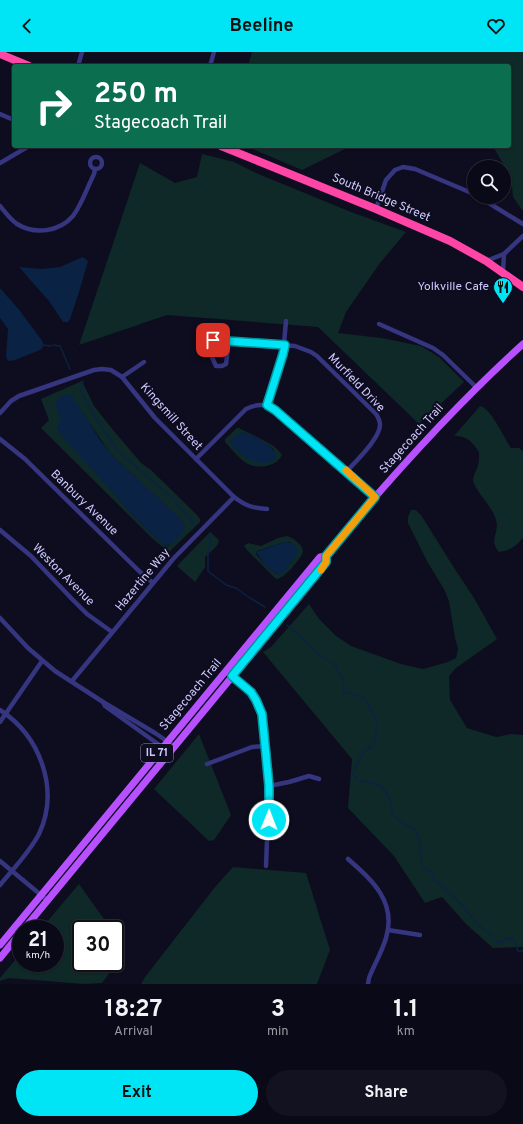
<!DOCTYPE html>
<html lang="en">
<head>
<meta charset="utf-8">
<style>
  body { margin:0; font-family:Overpass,sans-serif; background:#131220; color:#f1f3f6; height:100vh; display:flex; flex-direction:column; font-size:15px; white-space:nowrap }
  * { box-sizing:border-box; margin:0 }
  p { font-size:13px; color:#999aa1 }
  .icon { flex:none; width:22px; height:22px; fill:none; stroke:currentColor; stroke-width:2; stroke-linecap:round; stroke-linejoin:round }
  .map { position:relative; height:932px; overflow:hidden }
  .side { display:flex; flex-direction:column; background:#0a0917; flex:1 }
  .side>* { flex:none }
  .guide { position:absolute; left:12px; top:12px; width:499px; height:84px; border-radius:4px; box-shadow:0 1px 3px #0004,0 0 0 1px #2a2a36; background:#0b6e4f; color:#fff; overflow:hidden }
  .fabs { position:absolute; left:467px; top:108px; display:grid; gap:8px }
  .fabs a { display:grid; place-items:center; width:44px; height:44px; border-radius:50%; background:#0a0917; box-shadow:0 1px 3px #0004,0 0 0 1px #2a2a36; font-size:20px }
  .speed { position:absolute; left:12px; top:868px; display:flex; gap:8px; font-size:20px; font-weight:700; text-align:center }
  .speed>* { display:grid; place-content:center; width:52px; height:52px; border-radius:50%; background:#0a0917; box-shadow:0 1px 3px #0004,0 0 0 1px #2a2a36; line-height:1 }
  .speed small { font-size:10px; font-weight:400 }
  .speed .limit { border:2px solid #111; border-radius:6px; background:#fff; color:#111 }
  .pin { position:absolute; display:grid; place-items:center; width:34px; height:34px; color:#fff; margin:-17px; border-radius:8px; box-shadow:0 2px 6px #0006 }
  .me { position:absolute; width:44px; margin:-22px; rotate:1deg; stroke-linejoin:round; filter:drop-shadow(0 0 3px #0008) }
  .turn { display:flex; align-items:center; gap:14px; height:84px; padding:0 16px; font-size:18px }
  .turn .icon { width:52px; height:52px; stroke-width:2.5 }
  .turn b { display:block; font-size:28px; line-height:34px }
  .eta { display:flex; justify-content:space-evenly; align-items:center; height:68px; text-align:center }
  .eta b { font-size:24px; font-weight:700; line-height:28px }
  .primary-button { display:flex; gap:8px; margin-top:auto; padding:8px 16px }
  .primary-button a { flex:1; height:46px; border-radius:24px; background:#00e5f5; color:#111; font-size:16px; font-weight:700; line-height:46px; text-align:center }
  .primary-button a+a { background:#131220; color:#f1f3f6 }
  header { display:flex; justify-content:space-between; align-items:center; height:52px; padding:0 16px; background:#00e5f5; color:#111; font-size:18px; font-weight:700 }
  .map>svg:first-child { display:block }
  .green { fill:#0e2927; fill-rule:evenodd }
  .water { fill:#0a2344 }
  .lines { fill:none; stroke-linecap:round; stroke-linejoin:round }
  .stream { stroke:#0a2344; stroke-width:1.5 }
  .street { stroke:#353580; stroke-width:4.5 }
  .primary { stroke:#b751ff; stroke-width:7 }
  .highway { stroke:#ff45a5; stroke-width:8 }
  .route-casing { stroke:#00959f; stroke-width:10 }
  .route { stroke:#00e5f5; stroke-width:7 }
  .slow { stroke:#f59e0b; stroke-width:7 }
  .labels { text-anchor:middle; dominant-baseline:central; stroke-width:4; stroke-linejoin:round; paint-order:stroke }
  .shield { fill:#0e0c1f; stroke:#9491bc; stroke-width:1 }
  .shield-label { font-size:11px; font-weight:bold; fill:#cecaff }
  .street-label { font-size:12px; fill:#cecaff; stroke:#0e0c1f }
  .poi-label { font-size:12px; fill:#cecaff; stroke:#0e0c1f; text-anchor:end }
</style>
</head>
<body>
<header><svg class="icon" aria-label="back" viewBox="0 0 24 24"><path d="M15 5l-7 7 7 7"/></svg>Beeline<svg class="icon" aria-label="heart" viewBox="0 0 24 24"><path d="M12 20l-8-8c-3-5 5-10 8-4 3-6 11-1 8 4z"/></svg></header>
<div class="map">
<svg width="523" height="932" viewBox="0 0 523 932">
  <rect width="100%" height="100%" fill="#0e0c1f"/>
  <!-- green -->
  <g class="green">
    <polygon points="252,0 523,0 523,157 522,158 513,145 511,126 493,94 509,94 509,14 248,14"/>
    <polygon points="246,94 351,94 302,118"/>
    <polygon points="202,102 234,110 256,121 351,160 406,180 380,211 346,260 338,281 382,286 421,294 439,305 464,330 419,372 318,275 167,263 79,293 140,111 175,131 197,125"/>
    <path d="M82,329L94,354L113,378L141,411L152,419L197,463L200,467V470L169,500L153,487L41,376L49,368L41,347ZM70,343L108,398L120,411L135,424L170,493L165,494L140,471L57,377L60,372L61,366Z"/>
    <path d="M480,354C491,356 504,386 511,396H519L523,399V486C516,494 510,499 499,500C488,488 500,481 496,468C493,455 474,438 473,428C473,423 477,418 478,413C479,409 479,405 479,400C472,390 468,384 454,384Z"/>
    <path d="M237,376H239C251,383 276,391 282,403C276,415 259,417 248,412C239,407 232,397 225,390V387ZM242,380L257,386L272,396L274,398V408L262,411Z"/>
    <polygon points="411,458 416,458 421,463 456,519 474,546 497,587 456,616 449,624 450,648 467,676 496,685 511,682 523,683 523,895 493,896 466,872 442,845 425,851 394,804 348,756 352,707 263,600 271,595 309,552 319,567 336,584 351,594 401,612 423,617 448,610 456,606 458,597 455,586 449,549 444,537 428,511 408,471 408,465"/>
    <path d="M210,480L219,488C218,496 210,499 205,505V515L195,530L177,514Z"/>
    <path d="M287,484C294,486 303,493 303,500C300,508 284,527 276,527L247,498L244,494L248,491L261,494L278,486ZM285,490H290L298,498L278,523L265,513L256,502L257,499Z"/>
    <polygon points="199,682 231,763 214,788 209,789 154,737"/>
    <polygon points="233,815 306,821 330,898 317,932 141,932 145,925 215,835"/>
    <polygon points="79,832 111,877 81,877 81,911 115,911 115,883 123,897 122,904 102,931 84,932 9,926 0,929 0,926 21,901 21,911 55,911 55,877 41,877"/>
  </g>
  <!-- water -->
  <g class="water">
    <polygon points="83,205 88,209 79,240 70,267 68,270 63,270 49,249 19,215 42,217 60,215"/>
    <polygon points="0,236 20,259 43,290 43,295 40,298 15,308 8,309 6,305 8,277 0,266"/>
    <path d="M64,343H70L72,344L100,388L108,398L120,411L135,424L182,468L185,475C181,484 175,492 165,494L140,471L62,384L57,377C63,368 59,362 55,352L57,348Z"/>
    <path d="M242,380C254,384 270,391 276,402V407C259,418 238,404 230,389L236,383Z"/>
    <path d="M285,490C291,490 298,493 298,500L285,519L278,523L265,513L256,500Z"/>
  </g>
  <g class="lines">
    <!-- stream -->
    <g class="stream">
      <polyline points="43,293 51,294"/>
      <polyline points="53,293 60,294 70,317"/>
      <polyline points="83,329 81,338 85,347 97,368 118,399 171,445 195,473"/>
      <polyline points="209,484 211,489 208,497 208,519 226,533 236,536 250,546 265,555"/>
      <path d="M287,573L319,602L335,613L343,628L344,640L363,645L368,652L372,662L378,668L373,694C371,695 367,697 365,699C361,702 354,718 353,723C364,736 380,723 388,745C391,750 392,755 392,761C398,769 405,773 414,777L419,785L422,815L431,819L435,828L462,853L477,872L500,891L509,886L514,887L518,899H523"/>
    </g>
    <!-- street -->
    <g class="street">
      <polyline points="78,14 82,0"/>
      <polyline points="210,14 214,0"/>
      <polyline points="0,62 14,68"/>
      <circle cx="96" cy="111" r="6"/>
      <polyline points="0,111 29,94"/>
      <polyline points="479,145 523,172"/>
      <path d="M0,154C5,160 10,167 17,172C35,183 59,180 73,164C82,152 87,136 94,122L95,117"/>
      <polyline points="376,157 386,128 395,118 403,115 415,117 474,142"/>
      <polyline points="486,209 504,202 523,184"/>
      <polyline points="503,220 504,202"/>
      <polyline points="379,272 433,296 443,303 477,336"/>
      <path d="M229,289L226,312L222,314H216L207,294L210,289L213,288L295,294L311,300L317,304L376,362C378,365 380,369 380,373C380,386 356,409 347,419"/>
      <polyline points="122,325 144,310"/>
      <polyline points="267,353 283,302 286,269"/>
      <path d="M0,361L11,349L19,344L94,318L102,317L111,318L122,325L155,366L234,445C246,454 252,456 267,457"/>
      <polyline points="0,387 25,407 139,519 153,531"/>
      <path d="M196,407L246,357C256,352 266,351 275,358L375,445"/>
      <polyline points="0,478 31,504 72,547 87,562 112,580"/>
      <polyline points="0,566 28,596 55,619 103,650 155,681 174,694"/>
      <polyline points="225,619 251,641 256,648 262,662 269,739 266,814"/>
      <polyline points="72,629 174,506 234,445"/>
      <polyline points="103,650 105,654 169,700"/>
      <path d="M0,658C40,684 60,737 39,782C29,801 13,817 0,833"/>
      <polyline points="0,670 42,609"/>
      <polyline points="207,712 252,695 266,694"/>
      <polyline points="269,734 289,730 309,724 319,727"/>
      <path d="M348,807C372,828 397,850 386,886C382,900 374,913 369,926L368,932"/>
      <polyline points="0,809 47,848"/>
      <polyline points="388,878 420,883"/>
    </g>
    <!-- primary -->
    <g class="primary">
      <polyline points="24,877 326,511 325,504"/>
      <path d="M0,893L320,505L325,504C387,429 451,357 523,292"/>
      <polyline points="0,906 21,880"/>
    </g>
    <!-- highway -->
    <g class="highway">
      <polyline points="0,2 29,14"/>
      <polyline points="221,94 376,157 450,189 486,209 523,235"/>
    </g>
  </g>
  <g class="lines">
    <defs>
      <polyline id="route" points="213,288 285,293 283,302 267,353 275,358 375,445 326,504 326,510 232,624 251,640 256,648 262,662 269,734 269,768"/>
    </defs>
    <!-- route casing -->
    <use href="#route" class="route-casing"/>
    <!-- route -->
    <use href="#route" class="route"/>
    <!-- slow -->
    <polyline class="slow" points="321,518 326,510 326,504 375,445 346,418"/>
  </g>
  <!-- icons -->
  <defs>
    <symbol id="restaurant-pin" viewBox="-11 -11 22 30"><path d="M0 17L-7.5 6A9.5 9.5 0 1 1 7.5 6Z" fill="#00e5f5" stroke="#0e0c1f"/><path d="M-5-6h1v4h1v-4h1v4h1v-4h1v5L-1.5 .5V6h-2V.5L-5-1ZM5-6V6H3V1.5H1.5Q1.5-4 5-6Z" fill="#111"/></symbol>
  </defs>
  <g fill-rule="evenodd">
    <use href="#restaurant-pin" x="492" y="224" width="22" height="30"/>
  </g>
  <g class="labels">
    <!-- shield labels -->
    <rect class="shield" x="141" y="692" width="32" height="18" rx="3"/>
    <g class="shield-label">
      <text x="157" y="701">IL 71</text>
    </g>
    <!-- street labels -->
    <g class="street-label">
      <text transform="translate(381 146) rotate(23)">South Bridge Street</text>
      <text transform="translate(356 331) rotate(46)">Murfield Drive</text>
      <text transform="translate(171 365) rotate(48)">Kingsmill Street</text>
      <text transform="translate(412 387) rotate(-48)">Stagecoach Trail</text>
      <text transform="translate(84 451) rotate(44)">Banbury Avenue</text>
      <text transform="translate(63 523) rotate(45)">Weston Avenue</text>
      <text transform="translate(143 528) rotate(-50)">Hazertine Way</text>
      <text transform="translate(191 643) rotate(-50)">Stagecoach Trail</text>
    </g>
    <!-- poi labels -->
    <g class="poi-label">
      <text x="489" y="235">Yolkville Cafe</text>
    </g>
  </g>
</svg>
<div class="fabs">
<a><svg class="icon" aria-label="search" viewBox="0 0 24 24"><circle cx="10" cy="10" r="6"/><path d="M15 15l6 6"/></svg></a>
</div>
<div class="speed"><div>21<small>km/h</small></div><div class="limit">30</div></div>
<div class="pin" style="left:213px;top:288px;background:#d93025"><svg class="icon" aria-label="arrive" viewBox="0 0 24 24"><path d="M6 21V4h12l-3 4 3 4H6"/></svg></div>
<svg class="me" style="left:269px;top:768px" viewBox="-20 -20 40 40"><circle r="17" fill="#00e5f5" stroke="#fff" stroke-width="3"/><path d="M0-11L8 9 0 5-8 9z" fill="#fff"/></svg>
<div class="guide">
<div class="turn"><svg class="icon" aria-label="right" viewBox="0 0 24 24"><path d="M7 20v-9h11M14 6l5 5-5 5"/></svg><div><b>250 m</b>Stagecoach Trail</div></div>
</div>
</div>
<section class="side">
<div class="eta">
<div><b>18:27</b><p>Arrival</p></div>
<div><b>3</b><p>min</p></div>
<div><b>1.1</b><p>km</p></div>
</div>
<div class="primary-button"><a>Exit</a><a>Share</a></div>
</section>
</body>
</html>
